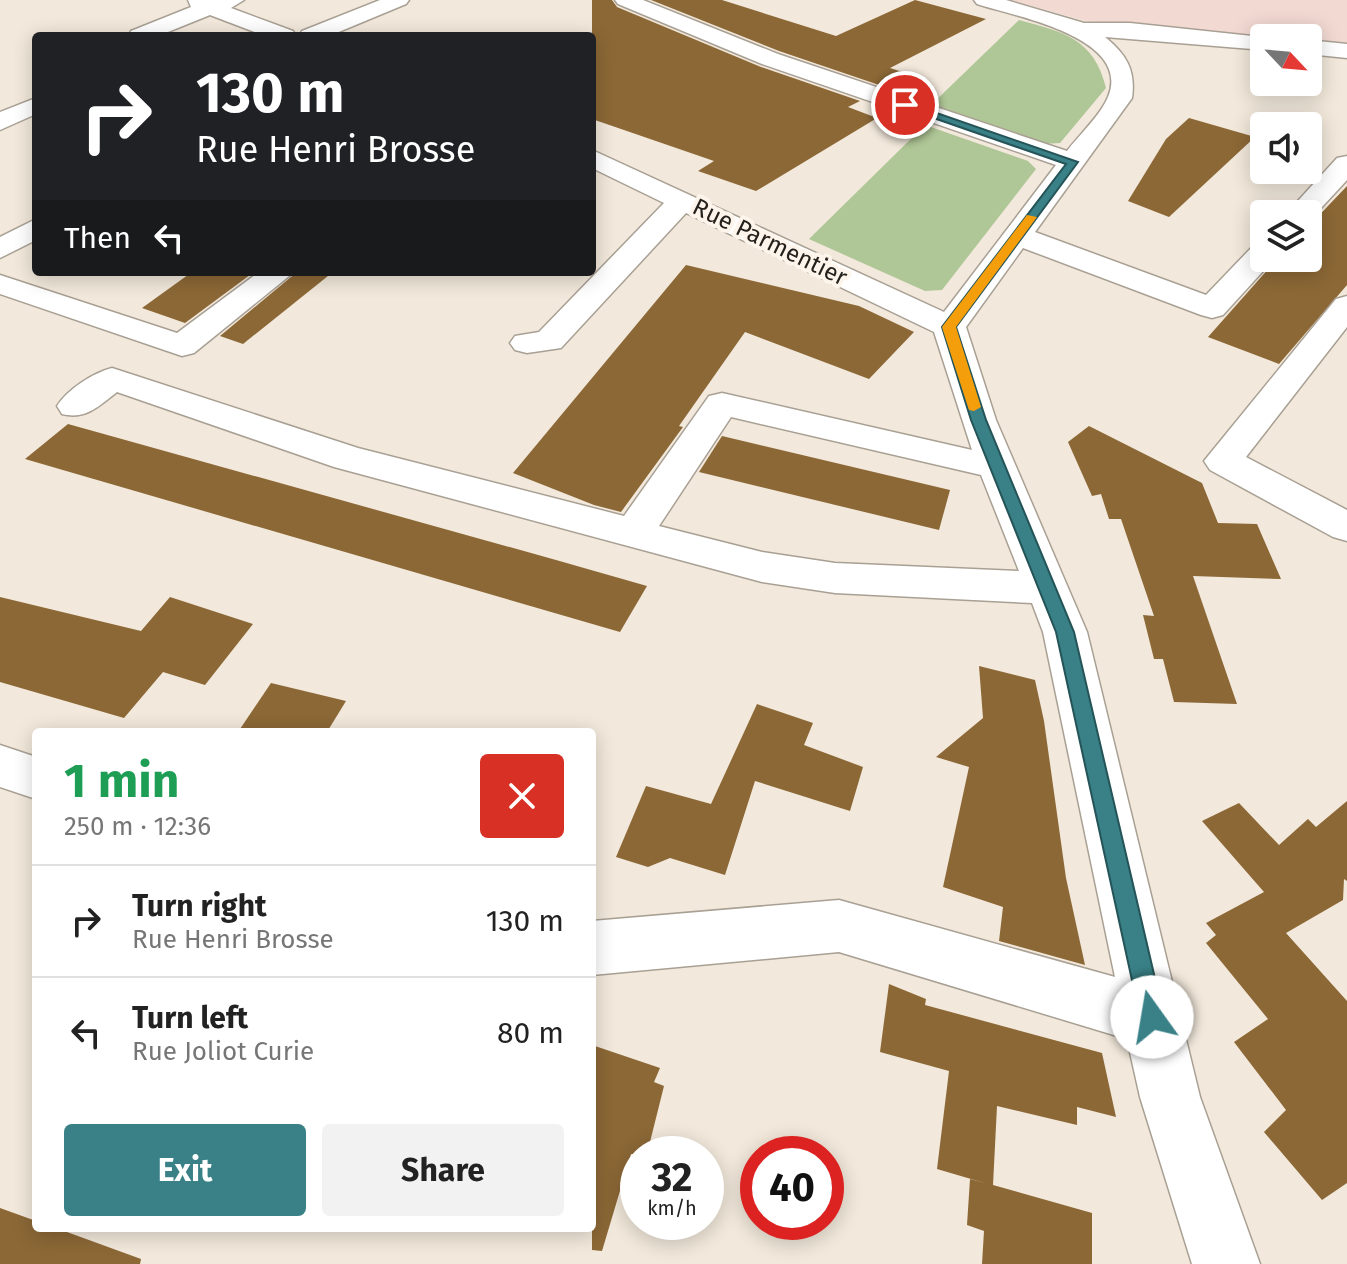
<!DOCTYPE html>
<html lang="en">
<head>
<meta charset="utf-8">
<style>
  body { margin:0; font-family:"Fira Sans",sans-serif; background:#f2f2f2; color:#222; height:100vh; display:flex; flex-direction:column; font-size:30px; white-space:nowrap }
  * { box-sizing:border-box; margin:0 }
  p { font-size:26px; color:#767676 }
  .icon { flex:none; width:44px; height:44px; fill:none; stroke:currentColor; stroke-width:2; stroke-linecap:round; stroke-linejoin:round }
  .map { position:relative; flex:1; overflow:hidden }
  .panel { position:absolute; left:32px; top:728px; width:564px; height:504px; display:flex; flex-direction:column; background:#fff; border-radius:8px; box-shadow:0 4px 20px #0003 }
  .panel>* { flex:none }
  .guide { position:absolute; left:32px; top:32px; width:564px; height:244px; border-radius:8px; box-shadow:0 4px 20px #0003; background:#202124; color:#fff; overflow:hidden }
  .needle { width:52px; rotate:116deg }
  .tools { position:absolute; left:1250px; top:24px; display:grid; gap:16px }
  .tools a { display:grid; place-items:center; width:72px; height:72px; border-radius:8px; background:#fff; box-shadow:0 4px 20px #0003; font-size:40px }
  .speed { position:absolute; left:620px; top:1136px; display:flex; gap:16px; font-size:40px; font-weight:700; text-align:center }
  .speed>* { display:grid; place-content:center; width:104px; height:104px; border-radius:50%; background:#fff; box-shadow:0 4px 20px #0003; line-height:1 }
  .speed small { font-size:20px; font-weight:400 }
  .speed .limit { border:12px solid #d22; background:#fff; color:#111 }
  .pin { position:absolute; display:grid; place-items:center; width:68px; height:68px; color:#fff; margin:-34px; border:4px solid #fff; border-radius:50%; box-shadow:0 2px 8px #0007 }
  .me { position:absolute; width:88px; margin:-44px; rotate:347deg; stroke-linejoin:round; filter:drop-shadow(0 0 6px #0008) }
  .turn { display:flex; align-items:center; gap:28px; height:168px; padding:0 32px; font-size:36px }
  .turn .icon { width:104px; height:104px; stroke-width:2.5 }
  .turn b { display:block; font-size:56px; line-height:68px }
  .then { display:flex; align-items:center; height:76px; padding:0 32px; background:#0003; gap:16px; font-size:30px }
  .round { display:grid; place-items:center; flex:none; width:84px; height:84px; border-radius:8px; background:#f2f2f2 }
  .headline { display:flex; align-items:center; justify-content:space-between; height:136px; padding:0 32px }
  h1 { font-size:48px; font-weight:700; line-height:60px; color:#1e9e55 }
  .cta { display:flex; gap:16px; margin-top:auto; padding:16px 32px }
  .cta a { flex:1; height:92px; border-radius:8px; background:#398187; color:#fff; font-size:32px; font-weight:700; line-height:92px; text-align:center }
  .cta a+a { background:#f2f2f2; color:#222 }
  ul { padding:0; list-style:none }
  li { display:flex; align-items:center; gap:24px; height:112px; padding:0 32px; border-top:2px solid #e0e0e0 }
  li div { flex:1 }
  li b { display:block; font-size:30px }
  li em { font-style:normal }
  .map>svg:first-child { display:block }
  .medical { fill:#f2d9d2 }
  .green { fill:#afc696 }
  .building { fill:#8c6836 }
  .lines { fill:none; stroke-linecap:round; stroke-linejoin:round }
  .minor-casing { stroke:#a9a094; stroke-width:3 }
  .minor { fill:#fff; fill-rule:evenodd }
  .route { fill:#398187; stroke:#255458; stroke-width:2 }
  .slow { fill:#f59e0b }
  .labels { text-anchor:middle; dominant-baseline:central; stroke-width:8; stroke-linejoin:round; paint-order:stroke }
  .far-street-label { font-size:24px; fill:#25211d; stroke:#fdf5eb }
</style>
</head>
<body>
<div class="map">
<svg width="1347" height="1264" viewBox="0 0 1347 1264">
  <rect width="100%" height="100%" fill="#f2e8db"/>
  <!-- medical -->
  <polygon class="medical" points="1011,0 1347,0 1347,48 1308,44 1308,38 1264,39 1086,21"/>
  <!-- green -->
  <g class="green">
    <path d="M1019,20C1063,32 1094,38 1106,88L1060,143L1043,144L930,106Z"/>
    <polygon points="925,125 1028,161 1036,169 942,290 925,291 809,239"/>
  </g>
  <!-- building -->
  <g class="building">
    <polygon points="592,0 612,0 617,7 761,67 860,101 848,107 877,118 756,191 698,171 714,161 592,119"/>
    <polygon points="651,0 722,0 836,36 915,0 986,19 890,68 909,74 885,87 779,51"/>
    <polygon points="1189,118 1255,137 1169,217 1128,201 1166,139"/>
    <polygon points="1347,186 1347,285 1279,364 1208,337 1278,258 1308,258 1308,227"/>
    <polygon points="686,265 859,306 914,332 869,379 745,332 679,426 683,427 621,512 594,505 513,473"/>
    <polygon points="192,272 254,272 185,323 142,308"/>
    <polygon points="297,272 333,272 243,344 220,336"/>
    <polygon points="68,424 556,560 647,586 620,632 25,459"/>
    <polygon points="1089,426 1202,483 1218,523 1257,524 1281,579 1193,576 1237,704 1174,702 1163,659 1154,659 1143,615 1154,616 1121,519 1109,519 1101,494 1092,496 1068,442"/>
    <polygon points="722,436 950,490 939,530 699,472"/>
    <polygon points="0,597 141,631 170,597 253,624 205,685 163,672 124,718 0,682"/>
    <polygon points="979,666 1035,680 1044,721 1066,878 1085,965 999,941 1003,907 943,887 969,767 936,757 983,718"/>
    <polygon points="271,683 346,701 327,732 238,732"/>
    <polygon points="757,704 813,723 804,745 863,767 850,811 755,781 725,875 670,858 648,867 616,857 646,786 711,804"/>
    <polygon points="1347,801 1347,881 1344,879 1343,900 1286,933 1347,1001 1347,1183 1322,1200 1264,1132 1286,1110 1234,1042 1268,1019 1206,943 1216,935 1206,923 1264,892 1202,821 1239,803 1279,845 1308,819 1316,827"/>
    <polygon points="889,984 926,999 925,1005 1102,1053 1116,1117 1077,1107 1077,1125 997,1106 993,1185 1092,1213 1092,1264 982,1264 984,1231 967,1225 970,1179 988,1184 937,1169 949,1071 880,1052"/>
    <polygon points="592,1045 660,1068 654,1082 664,1086 647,1154 631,1154 602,1251 592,1250"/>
    <polygon points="0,1208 36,1221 36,1228 56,1228 141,1259 140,1264 0,1264"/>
  </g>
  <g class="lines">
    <defs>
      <g id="minor">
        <polygon points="188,0 244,0 231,8 293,31 296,36 265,36 210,15 158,36 128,36 131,31 191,7"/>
        <polygon points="380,0 409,0 406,4 329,36 299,36 302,31"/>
        <path d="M615,0H643L778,54L1067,151C1079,135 1100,116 1108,97C1133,37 1013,16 977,4L974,0H1006L1084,23H1130L1271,38H1264V50L1105,37C1126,54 1136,70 1132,98L1035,232L1206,295L1253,246L1264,243V258H1275L1223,315L1212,318L1201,315L1023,248L966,327L996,420L1087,632L1200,1097L1260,1264H1192L1140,1097L1127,1039L839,952L592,975V921L839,900L1115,977L1043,632L1032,603L835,593L762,582L334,467L117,392C99,406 86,420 62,414L57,406C68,389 93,373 112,368L358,448L624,516L709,396L722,393L972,450L934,332L686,213L561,348L527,353L515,350L510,343L515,336L539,332L664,203L592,168V150L944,312L1056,165L762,64L618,4ZM731,417L981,475L1019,571L835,563L762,552L659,526Z"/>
        <polygon points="1308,40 1347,44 1347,58 1308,54"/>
        <polygon points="36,98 36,114 0,130 0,112"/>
        <polygon points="1347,156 1347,180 1310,220 1308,214 1286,214 1337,158"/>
        <polygon points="36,219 36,240 0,258 0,237"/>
        <polygon points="259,272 294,272 194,353 182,356 0,294 0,275 177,333"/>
        <polygon points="1347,296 1347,327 1246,457 1347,510 1347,541 1333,537 1210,470 1204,461 1336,299"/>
        <polygon points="0,745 36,757 36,799 0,787"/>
      </g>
    </defs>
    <!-- minor casing -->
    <use href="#minor" class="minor-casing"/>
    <!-- minor -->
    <use href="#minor" class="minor"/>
  </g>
  <!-- route -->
  <polygon class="route" points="905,102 1078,162 956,327 986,420 1074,632 1164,1017 1160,1026 1152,1029 1143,1026 1140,1017 1056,632 971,420 942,327 1066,164 902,107 902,103"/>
  <!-- slow -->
  <polygon class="slow" points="1027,215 1037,217 956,327 981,407 974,411 969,410 942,327"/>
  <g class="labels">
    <!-- far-street labels -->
    <g class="far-street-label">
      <text transform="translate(770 242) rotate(26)">Rue Parmentier</text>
    </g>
  </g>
</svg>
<div class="tools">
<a><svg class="needle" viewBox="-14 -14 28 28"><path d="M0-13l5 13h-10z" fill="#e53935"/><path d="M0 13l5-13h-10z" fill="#767676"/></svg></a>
<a><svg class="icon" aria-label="sound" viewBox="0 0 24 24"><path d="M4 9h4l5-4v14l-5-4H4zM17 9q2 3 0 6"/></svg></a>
<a><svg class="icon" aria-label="layers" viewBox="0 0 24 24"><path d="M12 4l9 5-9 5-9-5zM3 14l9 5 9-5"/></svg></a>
</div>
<div class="speed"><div>32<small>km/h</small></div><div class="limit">40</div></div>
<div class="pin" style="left:905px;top:105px;background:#d93025"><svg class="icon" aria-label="arrive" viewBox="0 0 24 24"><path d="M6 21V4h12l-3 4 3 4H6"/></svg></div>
<svg class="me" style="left:1152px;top:1017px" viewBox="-20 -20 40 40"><circle r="19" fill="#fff"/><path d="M0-13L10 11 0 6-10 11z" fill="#398187"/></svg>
<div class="guide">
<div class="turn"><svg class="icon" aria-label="right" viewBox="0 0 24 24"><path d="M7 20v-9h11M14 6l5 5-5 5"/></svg><div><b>130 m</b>Rue Henri Brosse</div></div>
<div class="then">Then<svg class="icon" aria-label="left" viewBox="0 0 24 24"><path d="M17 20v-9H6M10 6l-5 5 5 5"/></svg></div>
</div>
<section class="panel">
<div class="headline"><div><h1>1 min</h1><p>250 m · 12:36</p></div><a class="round" style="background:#d93025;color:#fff"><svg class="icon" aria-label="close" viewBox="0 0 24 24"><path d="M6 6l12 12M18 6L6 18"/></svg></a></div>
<ul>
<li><svg class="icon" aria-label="right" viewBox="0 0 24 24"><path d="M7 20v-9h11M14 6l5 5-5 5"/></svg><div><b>Turn right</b><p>Rue Henri Brosse</p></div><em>130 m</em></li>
<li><svg class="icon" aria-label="left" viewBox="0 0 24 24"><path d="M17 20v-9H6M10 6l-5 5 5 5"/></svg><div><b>Turn left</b><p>Rue Joliot Curie</p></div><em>80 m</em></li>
</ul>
<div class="cta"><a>Exit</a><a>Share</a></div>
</section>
</div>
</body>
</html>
